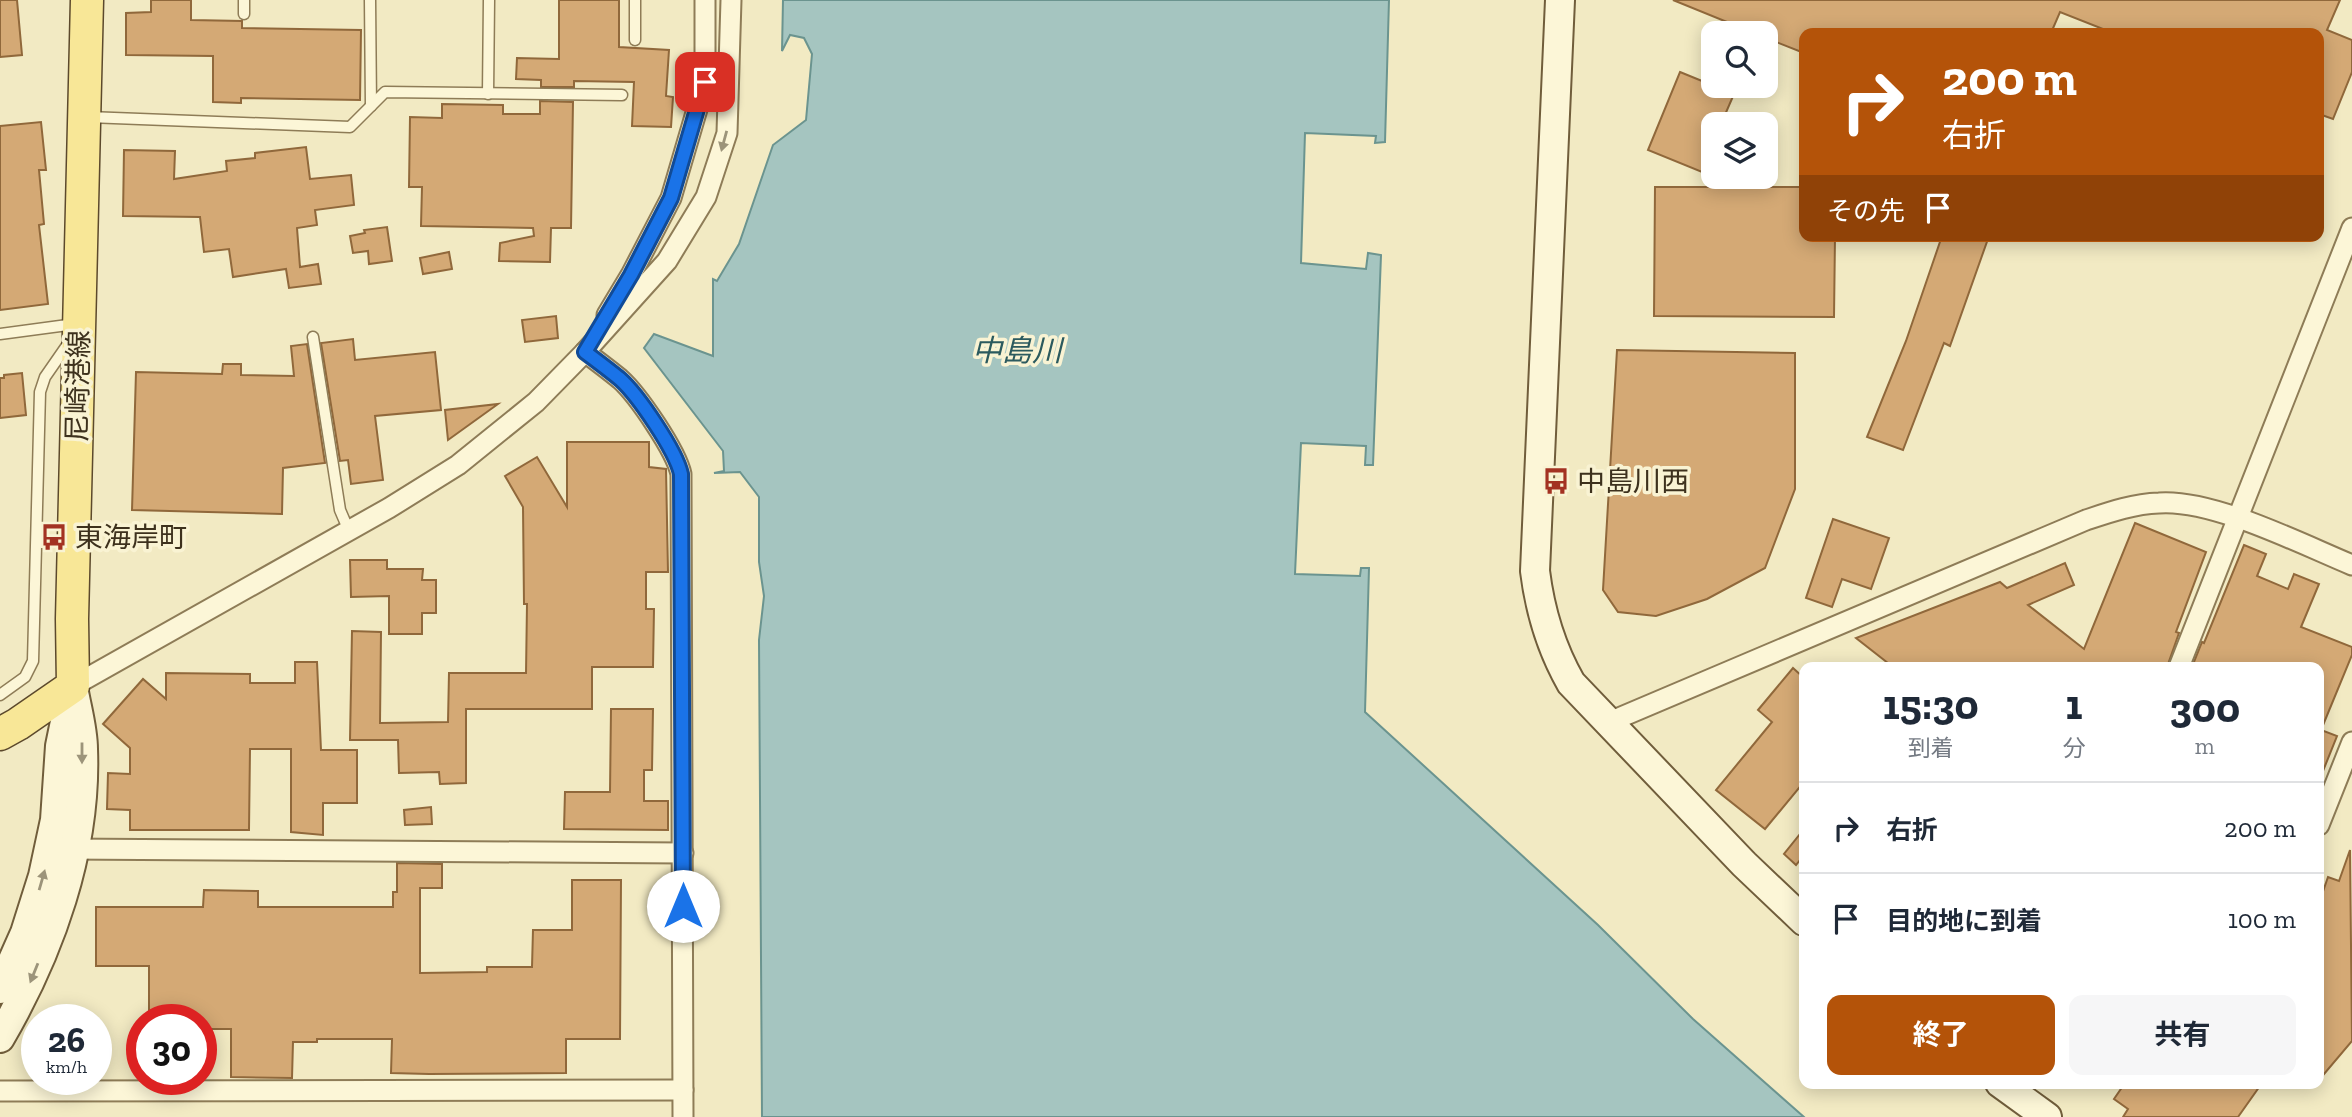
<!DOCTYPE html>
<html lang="ja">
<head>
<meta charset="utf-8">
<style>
  body { margin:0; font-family:"Zilla Slab","Noto Sans JP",serif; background:#f6f6f7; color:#1f2937; height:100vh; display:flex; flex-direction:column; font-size:26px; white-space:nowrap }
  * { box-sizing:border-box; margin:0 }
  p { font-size:23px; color:#747a83 }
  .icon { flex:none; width:38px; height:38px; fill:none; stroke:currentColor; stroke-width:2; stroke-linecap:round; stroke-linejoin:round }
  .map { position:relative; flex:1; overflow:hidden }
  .details { position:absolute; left:1799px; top:662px; width:525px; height:427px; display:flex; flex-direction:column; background:#fff; border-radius:14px; box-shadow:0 4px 18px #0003 }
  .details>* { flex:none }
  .guide { position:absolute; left:1799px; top:28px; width:525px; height:214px; border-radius:14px; box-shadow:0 4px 18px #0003; background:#b45309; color:#fff; overflow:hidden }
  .tools { position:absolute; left:1701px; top:21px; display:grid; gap:14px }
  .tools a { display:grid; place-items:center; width:77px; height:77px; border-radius:14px; background:#fff; box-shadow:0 4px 18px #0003; font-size:35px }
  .speed { position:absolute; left:21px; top:1004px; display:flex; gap:14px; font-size:35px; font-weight:700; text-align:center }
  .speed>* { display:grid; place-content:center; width:91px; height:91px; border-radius:50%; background:#fff; box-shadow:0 4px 18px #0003; line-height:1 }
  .speed small { font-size:18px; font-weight:400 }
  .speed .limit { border:10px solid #d22; background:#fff; color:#111 }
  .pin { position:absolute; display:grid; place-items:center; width:60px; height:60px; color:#fff; margin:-30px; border-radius:14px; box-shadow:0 4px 10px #0006 }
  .me { position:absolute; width:77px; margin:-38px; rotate:0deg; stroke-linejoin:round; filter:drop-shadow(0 0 5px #0008) }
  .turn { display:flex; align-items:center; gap:24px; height:147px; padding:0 28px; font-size:32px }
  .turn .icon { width:91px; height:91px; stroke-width:2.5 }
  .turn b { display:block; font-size:49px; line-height:60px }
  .then { display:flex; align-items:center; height:66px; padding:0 28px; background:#0003; gap:14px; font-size:26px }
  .eta { display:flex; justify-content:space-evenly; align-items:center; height:119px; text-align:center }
  .eta b { font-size:42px; font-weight:700; line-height:49px }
  .cta { display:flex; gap:14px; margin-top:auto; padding:14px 28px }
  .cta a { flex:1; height:80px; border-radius:14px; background:#b45309; color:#fff; font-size:28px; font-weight:700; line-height:80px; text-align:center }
  .cta a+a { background:#f6f6f7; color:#1f2937 }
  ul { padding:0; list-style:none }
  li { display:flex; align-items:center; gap:21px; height:91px; padding:0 28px; border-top:2px solid #e0e1e3 }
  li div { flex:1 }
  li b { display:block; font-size:26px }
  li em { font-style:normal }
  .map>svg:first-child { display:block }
  .water { fill:#a5c5c0; stroke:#6b948f; stroke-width:2 }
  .building { fill:#d4a975; stroke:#90683b; stroke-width:2 }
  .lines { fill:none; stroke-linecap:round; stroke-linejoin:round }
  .lane-casing { stroke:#8e7c57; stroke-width:13 }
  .street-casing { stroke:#8e7c57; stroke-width:23 }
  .secondary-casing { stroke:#705d3b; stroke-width:32 }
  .primary-casing { stroke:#5c492c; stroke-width:35 }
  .lane { stroke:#fcf6d7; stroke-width:10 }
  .street { stroke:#fcf6d7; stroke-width:19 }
  .secondary { stroke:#fcf6d7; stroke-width:28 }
  .primary { stroke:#f8e797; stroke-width:32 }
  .oneway { fill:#9c947a }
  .route-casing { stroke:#114b97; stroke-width:18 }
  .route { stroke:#1a73e8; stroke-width:12 }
  .labels { text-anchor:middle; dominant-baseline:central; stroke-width:7; stroke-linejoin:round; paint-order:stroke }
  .street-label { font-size:28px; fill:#3d311d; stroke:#f9f3d3 }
  .poi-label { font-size:28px; fill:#3d311d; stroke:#f9f3d3; text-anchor:start }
  .water-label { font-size:30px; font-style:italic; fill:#2b5a5e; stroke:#f9f3d3 }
</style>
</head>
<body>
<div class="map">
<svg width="2352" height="1117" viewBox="0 0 2352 1117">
  <rect width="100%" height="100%" fill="#f2eac3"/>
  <!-- water -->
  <polygon class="water" points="783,0 1389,0 1385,142 1375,143 1376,136 1305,133 1301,263 1366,269 1368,253 1381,255 1373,465 1365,465 1366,446 1301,443 1295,574 1360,576 1361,568 1369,568 1365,712 1598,925 1693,1019 1804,1117 762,1117 759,640 764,596 759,562 759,497 740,472 714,473 724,471 723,451 644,348 654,334 713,356 713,279 717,281 739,244 773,145 806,120 812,54 804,38 790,35 782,51"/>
  <!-- building -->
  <g class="building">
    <polygon points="0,0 17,0 22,55 0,57"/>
    <polygon points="151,0 191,0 191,20 242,21 242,28 361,30 360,100 241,98 241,103 213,102 213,56 126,55 126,13 151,12"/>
    <polygon points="559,0 619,0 619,47 669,50 666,96 673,97 671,127 632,126 634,82 574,81 574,87 541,87 541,80 516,79 517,58 559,59"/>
    <polygon points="1673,0 2340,0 2327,30 2352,40 2352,72 2333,119 2319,114 2319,33 2113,33 2060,12 2051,33 1804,33 1804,53 1766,38 1766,33 1754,33"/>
    <polygon points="1680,72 1734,94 1721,124 1713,124 1713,144 1702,172 1648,150"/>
    <polygon points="540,101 573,102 571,228 551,228 550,262 499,261 500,243 534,236 533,228 421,226 422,187 409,187 410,117 442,118 442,104 503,105 503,114 540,114"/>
    <polygon points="41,122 46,170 39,170 44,224 39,225 48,304 0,310 0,126"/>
    <polygon points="306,147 310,179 351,175 354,205 315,210 317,225 297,228 300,267 318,264 321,284 289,288 286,269 233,277 229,249 204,252 200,217 123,216 124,150 175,151 174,179 227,171 226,161 255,158 255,153"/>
    <polygon points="1655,187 1804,187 1804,236 1835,236 1834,317 1654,316"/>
    <polygon points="387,227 392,261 369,264 368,251 353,253 350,236 365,233 364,230"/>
    <polygon points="1942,236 1989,236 1950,346 1944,343 1903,450 1867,437 1906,341"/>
    <polygon points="449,252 452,269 423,274 420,258"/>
    <polygon points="556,316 558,338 525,342 522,320"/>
    <polygon points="353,339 355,360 435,352 441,410 375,416 383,480 351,484 348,460 340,461 321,343"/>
    <polygon points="307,344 325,463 283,468 282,514 132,510 136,372 222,374 223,364 241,364 241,375 294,376 291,346"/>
    <polygon points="1617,350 1795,353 1795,489 1765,568 1707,599 1656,616 1618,612 1603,590"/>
    <polygon points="22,373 26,415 0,418 0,378 4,378 4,375"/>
    <polygon points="498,404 448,440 445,410"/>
    <polygon points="567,442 649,442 649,467 666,469 668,572 646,572 646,609 654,609 653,667 592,667 592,709 466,709 466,783 440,784 439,772 399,773 398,740 350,740 352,631 381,632 380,723 448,722 449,673 526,673 527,604 524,604 523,507 505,476 537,457 567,507"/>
    <polygon points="1833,519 1889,538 1871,589 1842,579 1832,607 1806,598"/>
    <polygon points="2135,523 2206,552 2176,632 2179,633 2167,667 1893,667 1856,638 2000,582 2007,588 2065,563 2074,585 2028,605 2084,649"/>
    <polygon points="2244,545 2266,554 2257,576 2288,589 2294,574 2319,584 2301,627 2352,647 2352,655 2321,730 2337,736 2319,781 2319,667 2192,667 2202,642 2204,643"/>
    <polygon points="350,560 387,560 387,569 423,569 422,580 436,580 436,613 422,613 422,634 389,634 389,596 351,597"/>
    <polygon points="295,662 317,662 321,750 357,750 357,803 323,803 323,835 291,832 291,749 250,749 249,830 130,830 130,810 107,809 108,773 130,774 130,748 103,724 143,679 166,699 166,673 250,674 250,683 295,683"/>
    <polygon points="1793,668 1804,678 1804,782 1765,829 1716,790 1772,722 1758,710"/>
    <polygon points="611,709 653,709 652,770 644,770 644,801 668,801 668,830 564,829 565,792 610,792"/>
    <polygon points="431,807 432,824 405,825 404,810"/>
    <polygon points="1804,829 1804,855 1796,865 1784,854"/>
    <polygon points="2350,850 2352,1041 2319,1080 2319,903 2328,877 2339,881"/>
    <polygon points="397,863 442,864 442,888 420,888 420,973 487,972 487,967 532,967 533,930 572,930 572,880 621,880 620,1039 566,1039 566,1073 429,1074 391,1073 392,1039 317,1039 317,1042 293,1042 292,1078 231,1077 231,1029 201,1029 201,1020 149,1020 149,966 96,966 96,907 203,907 204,890 258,891 258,907 393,907 393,892 397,892"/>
    <polygon points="2125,1083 2262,1083 2238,1117 2123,1117 2128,1109 2114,1099"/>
  </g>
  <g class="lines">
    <defs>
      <g id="lane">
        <polyline points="244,0 244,14"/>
        <polyline points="370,0 371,106"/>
        <polyline points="635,0 635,40"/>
        <polyline points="488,94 489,0"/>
        <polyline points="88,117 350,127 385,92 622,95"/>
        <polyline points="0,334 75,324"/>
        <polyline points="313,337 340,510 349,531"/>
        <polyline points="0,695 25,677 33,661 40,392 45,377 70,341"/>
      </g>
      <g id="street">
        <polyline points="607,315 631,275 671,198 705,82 705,0"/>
        <path d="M585,352C597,361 609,370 620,379C638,395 676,451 681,474L683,1117"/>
        <polyline points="2179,667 2352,228"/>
        <polyline points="73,686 389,508 458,465 536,402 585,352 667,261 706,197 727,133 731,0"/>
        <path d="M1607,723L2086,520C2110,512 2133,504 2159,503C2213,499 2301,544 2352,565"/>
        <polyline points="2319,825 2352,742"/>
        <polyline points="65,849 683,853"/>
        <polyline points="0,1091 683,1090"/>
      </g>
      <g id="secondary">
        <path d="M1560,0L1535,571C1540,611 1551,648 1571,683L1744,864L1804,921"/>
        <polyline points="0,989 25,933 43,876 55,820 60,746 69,702"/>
        <path d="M0,1038C50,952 87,850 83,749C83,728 76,706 73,686"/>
        <polyline points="2000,1083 2047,1117"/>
      </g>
      <polyline id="primary" points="0,734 18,724 73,686 72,619 87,0"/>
    </defs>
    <!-- lane casing -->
    <use href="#lane" class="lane-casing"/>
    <!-- street casing -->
    <use href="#street" class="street-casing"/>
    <!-- secondary casing -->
    <use href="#secondary" class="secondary-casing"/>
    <!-- primary casing -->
    <use href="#primary" class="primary-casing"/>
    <!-- lane -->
    <use href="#lane" class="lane"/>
    <!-- street -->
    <use href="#street" class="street"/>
    <!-- secondary -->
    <use href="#secondary" class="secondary"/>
    <!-- primary -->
    <use href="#primary" class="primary"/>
  </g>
  <!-- one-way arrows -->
  <defs><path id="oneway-solid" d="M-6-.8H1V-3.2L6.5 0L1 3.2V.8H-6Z" transform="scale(1.75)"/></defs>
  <g class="oneway">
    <use href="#oneway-solid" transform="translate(724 141) rotate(105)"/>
    <use href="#oneway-solid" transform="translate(82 753) rotate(90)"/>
    <use href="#oneway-solid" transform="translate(42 880) rotate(-74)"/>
    <use href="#oneway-solid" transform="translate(34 973) rotate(112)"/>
  </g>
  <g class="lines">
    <defs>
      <path id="route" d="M683,906L681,474C676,451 638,395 620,379C609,370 597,361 585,352L631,275L671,198L705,82"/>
    </defs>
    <!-- route casing -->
    <use href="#route" class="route-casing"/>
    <!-- route -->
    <use href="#route" class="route"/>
  </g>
  <!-- icons -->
  <defs>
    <symbol id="bus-bare" viewBox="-9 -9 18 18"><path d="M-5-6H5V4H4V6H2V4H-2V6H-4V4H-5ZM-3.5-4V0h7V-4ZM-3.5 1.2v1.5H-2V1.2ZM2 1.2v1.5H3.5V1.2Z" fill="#a33222" stroke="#f9f3d3" stroke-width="2.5" paint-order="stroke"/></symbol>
  </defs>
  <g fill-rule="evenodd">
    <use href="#bus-bare" x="1537" y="462" width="38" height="38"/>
    <use href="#bus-bare" x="35" y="518" width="38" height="38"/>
  </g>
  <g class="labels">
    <!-- street labels -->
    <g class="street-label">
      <text transform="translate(78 386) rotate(-89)">尼崎港線</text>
    </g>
    <!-- poi labels -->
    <g class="poi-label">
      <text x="1577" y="481">中島川西</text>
      <text x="75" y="537">東海岸町</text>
    </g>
    <!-- water labels -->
    <g class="water-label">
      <text x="1017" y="351">中島川</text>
    </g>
  </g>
</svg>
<div class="tools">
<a><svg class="icon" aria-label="search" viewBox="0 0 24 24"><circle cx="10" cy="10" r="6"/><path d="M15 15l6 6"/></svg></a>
<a><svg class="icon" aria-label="layers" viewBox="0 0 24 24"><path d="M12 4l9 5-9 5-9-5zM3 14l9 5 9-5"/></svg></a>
</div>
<div class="speed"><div>26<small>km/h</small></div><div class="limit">30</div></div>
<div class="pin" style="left:705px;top:82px;background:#d93025"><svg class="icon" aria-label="arrive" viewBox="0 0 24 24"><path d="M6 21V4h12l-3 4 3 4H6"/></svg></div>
<svg class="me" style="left:683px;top:906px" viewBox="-20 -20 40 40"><circle r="19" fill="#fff"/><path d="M0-13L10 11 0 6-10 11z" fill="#1a73e8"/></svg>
<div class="guide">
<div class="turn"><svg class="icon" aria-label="right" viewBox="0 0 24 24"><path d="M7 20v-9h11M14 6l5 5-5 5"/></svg><div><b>200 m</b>右折</div></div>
<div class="then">その先<svg class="icon" aria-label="arrive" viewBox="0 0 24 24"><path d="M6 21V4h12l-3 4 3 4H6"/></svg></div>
</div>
<section class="details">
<div class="eta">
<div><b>15:30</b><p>到着</p></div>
<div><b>1</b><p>分</p></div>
<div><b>300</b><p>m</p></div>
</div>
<ul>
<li><svg class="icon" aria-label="right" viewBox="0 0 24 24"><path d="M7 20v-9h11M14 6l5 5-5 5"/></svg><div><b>右折</b></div><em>200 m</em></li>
<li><svg class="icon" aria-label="arrive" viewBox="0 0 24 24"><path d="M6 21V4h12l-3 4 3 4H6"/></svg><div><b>目的地に到着</b></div><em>100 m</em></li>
</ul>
<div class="cta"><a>終了</a><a>共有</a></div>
</section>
</div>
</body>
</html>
